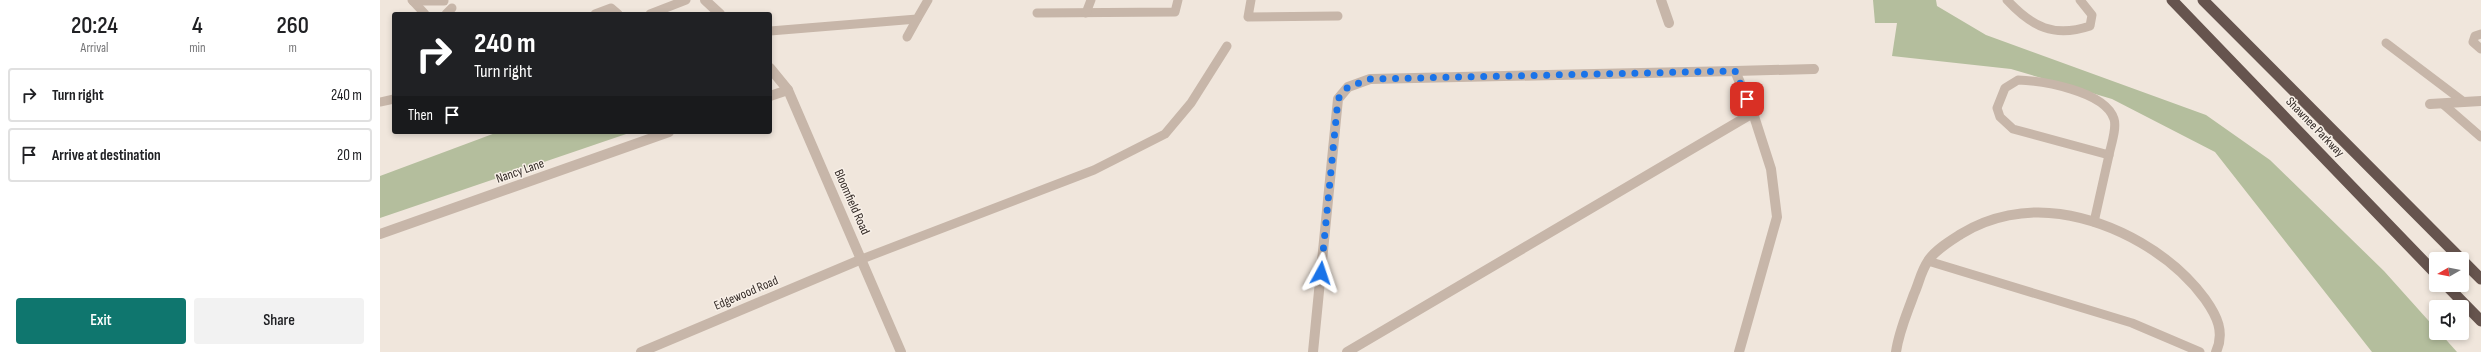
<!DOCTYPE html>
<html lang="en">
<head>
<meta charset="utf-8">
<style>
  body { margin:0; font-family:"Sofia Sans Condensed",sans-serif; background:#f2f2f2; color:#202124; height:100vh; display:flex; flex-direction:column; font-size:15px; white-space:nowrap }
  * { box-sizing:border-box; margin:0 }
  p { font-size:13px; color:#757577 }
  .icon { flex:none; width:22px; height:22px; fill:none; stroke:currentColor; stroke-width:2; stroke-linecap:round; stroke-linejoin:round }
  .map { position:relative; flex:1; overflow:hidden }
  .side { display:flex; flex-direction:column; background:#fff; width:380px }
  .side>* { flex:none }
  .guide { position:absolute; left:12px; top:12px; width:380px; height:122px; border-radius:4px; box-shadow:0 2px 6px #0003; background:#202124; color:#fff; overflow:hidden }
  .needle { width:26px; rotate:261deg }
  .controls { position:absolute; left:2049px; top:252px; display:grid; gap:8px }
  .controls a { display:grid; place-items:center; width:40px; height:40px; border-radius:4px; background:#fff; box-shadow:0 2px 6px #0003; font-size:20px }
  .pin { position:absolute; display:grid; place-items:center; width:34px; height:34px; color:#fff; margin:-17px; border-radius:8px; box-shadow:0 2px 6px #0006 }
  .me { position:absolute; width:44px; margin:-22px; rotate:5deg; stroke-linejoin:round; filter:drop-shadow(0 0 3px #0008) }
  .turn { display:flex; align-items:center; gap:14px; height:84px; padding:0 16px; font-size:18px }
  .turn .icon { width:52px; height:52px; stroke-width:2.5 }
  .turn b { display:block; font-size:28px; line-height:34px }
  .then { display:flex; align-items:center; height:38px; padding:0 16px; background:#0003; gap:8px; font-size:15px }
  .eta { display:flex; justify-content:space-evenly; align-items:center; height:68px; text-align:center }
  .eta b { font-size:24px; font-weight:600; line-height:28px }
  .action { display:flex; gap:8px; margin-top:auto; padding:8px 16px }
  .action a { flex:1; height:46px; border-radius:4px; background:#0f766e; color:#fff; font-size:16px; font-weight:600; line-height:46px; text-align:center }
  .action a+a { background:#f2f2f2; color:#202124 }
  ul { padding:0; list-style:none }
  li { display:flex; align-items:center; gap:12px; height:54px; margin:0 8px 6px; padding:0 8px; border:2px solid #e0e0e0; border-radius:4px }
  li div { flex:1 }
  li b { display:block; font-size:15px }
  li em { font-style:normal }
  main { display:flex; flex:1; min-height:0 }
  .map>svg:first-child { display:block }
  .green { fill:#b4be9d }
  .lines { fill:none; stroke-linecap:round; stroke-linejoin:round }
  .service { stroke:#c7b6a9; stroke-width:9 }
  .minor { stroke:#c7b6a9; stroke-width:10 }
  .tertiary { stroke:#c7b6a9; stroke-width:10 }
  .trunk { stroke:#66544e; stroke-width:11 }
  .route { stroke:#1a73e8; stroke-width:7; stroke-dasharray:0 12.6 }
  .labels { text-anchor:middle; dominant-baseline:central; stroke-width:3; stroke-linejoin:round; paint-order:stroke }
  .street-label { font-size:13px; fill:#352c28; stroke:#f8f0e8 }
</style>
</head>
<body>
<main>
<section class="side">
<div class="eta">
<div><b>20:24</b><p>Arrival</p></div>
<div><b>4</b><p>min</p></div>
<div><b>260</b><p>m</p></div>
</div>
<ul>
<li><svg class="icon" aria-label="right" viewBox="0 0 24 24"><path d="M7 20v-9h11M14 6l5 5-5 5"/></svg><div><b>Turn right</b></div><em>240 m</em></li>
<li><svg class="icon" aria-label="arrive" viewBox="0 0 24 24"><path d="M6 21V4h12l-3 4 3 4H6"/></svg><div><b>Arrive at destination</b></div><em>20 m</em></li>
</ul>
<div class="action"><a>Exit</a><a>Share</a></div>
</section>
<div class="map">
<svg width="2101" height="352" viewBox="0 0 2101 352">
  <rect width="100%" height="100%" fill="#f0e6dc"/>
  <!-- green -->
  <g class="green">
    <polygon points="1493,0 1556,0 1557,6 1606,35 1826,115 1890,160 2004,271 2056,329 2056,333 2060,333 2077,352 1992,352 1835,152 1732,99 1631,69 1512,56 1517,23 1495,23"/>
    <polygon points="118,132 252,132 0,218 0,176"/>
  </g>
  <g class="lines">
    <!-- service -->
    <g class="service">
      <polyline points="32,0 45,14"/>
      <polyline points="871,0 868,17 958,16"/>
      <path d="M1627,0C1652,27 1674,38 1710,26L1712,15L1700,0"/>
      <polyline points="33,1 64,1"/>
      <polyline points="657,13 795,12 798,0"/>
      <polyline points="706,13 711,0"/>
      <polyline points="66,14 72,8"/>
      <polyline points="215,14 231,8 238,14"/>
      <polyline points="270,14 306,0"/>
      <polyline points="390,31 537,19 548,0"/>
      <polyline points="2101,34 2095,36 2093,42 2101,49"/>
      <polyline points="527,37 537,19"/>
      <polyline points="2006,43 2084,102"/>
      <path d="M1638,80C1663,81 1725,91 1734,119C1737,128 1731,145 1729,155L1633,129L1620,117L1617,108L1625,88Z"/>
      <polyline points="0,102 14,99"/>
      <polyline points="2063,104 2101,137"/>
      <polyline points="1714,222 1729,155"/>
      <polyline points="482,259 714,170 785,134 811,103 847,46"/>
      <polyline points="1548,261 1752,323 1820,352"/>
    </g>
    <!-- minor -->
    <g class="minor">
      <polyline points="1281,0 1289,23"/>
      <polyline points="1355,71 1434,69"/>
      <polyline points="390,96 408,90"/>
      <polyline points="2050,104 2101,101"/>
      <polyline points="0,234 289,132"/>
      <polyline points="261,352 482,259"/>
      <polyline points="933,352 958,99 968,87 990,79 1355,71 1373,113 1391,169 1397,217 1359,352"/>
      <polyline points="967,352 1373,113"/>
      <path d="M1516,352C1519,331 1527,314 1534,294C1539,283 1541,271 1548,261C1555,250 1570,241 1581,234C1610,216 1646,209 1680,214C1735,222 1792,254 1825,299C1837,316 1845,332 1836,352"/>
    </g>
    <!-- tertiary -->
    <g class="tertiary">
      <polyline points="325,0 340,14"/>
      <polyline points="390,68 408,90 521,352"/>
    </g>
    <!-- trunk -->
    <g class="trunk">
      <polyline points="1792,0 2056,274"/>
      <polyline points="1823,0 2081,259"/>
      <polyline points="2082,260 2101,279"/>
      <polyline points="2066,285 2101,321"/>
    </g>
  </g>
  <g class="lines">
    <!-- route -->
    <polyline class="route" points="941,273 958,99 968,87 990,79 1355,71 1367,99"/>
  </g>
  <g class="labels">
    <!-- street labels -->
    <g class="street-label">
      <text transform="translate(1935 127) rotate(46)">Shawnee Parkway</text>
      <text transform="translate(140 171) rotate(-19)">Nancy Lane</text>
      <text transform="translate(472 202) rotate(66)">Bloomfield Road</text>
      <text transform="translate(366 293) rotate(-23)">Edgewood Road</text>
    </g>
  </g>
</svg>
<div class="controls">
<a><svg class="needle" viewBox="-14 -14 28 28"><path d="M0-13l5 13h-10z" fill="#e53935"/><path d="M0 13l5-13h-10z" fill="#757577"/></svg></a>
<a><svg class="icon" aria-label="sound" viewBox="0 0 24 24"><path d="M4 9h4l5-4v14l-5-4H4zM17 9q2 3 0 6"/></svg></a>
</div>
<div class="pin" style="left:1367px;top:99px;background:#d93025"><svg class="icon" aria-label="arrive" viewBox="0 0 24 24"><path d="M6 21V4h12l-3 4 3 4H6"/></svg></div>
<svg class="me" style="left:941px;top:273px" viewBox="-20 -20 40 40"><path d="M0-17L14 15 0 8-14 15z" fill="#1a73e8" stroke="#fff" stroke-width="4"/></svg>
<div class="guide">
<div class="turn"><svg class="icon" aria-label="right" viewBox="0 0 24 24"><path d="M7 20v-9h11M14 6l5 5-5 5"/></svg><div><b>240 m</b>Turn right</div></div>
<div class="then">Then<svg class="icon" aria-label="arrive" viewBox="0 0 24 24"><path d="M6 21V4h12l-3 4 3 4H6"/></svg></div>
</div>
</div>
</main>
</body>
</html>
